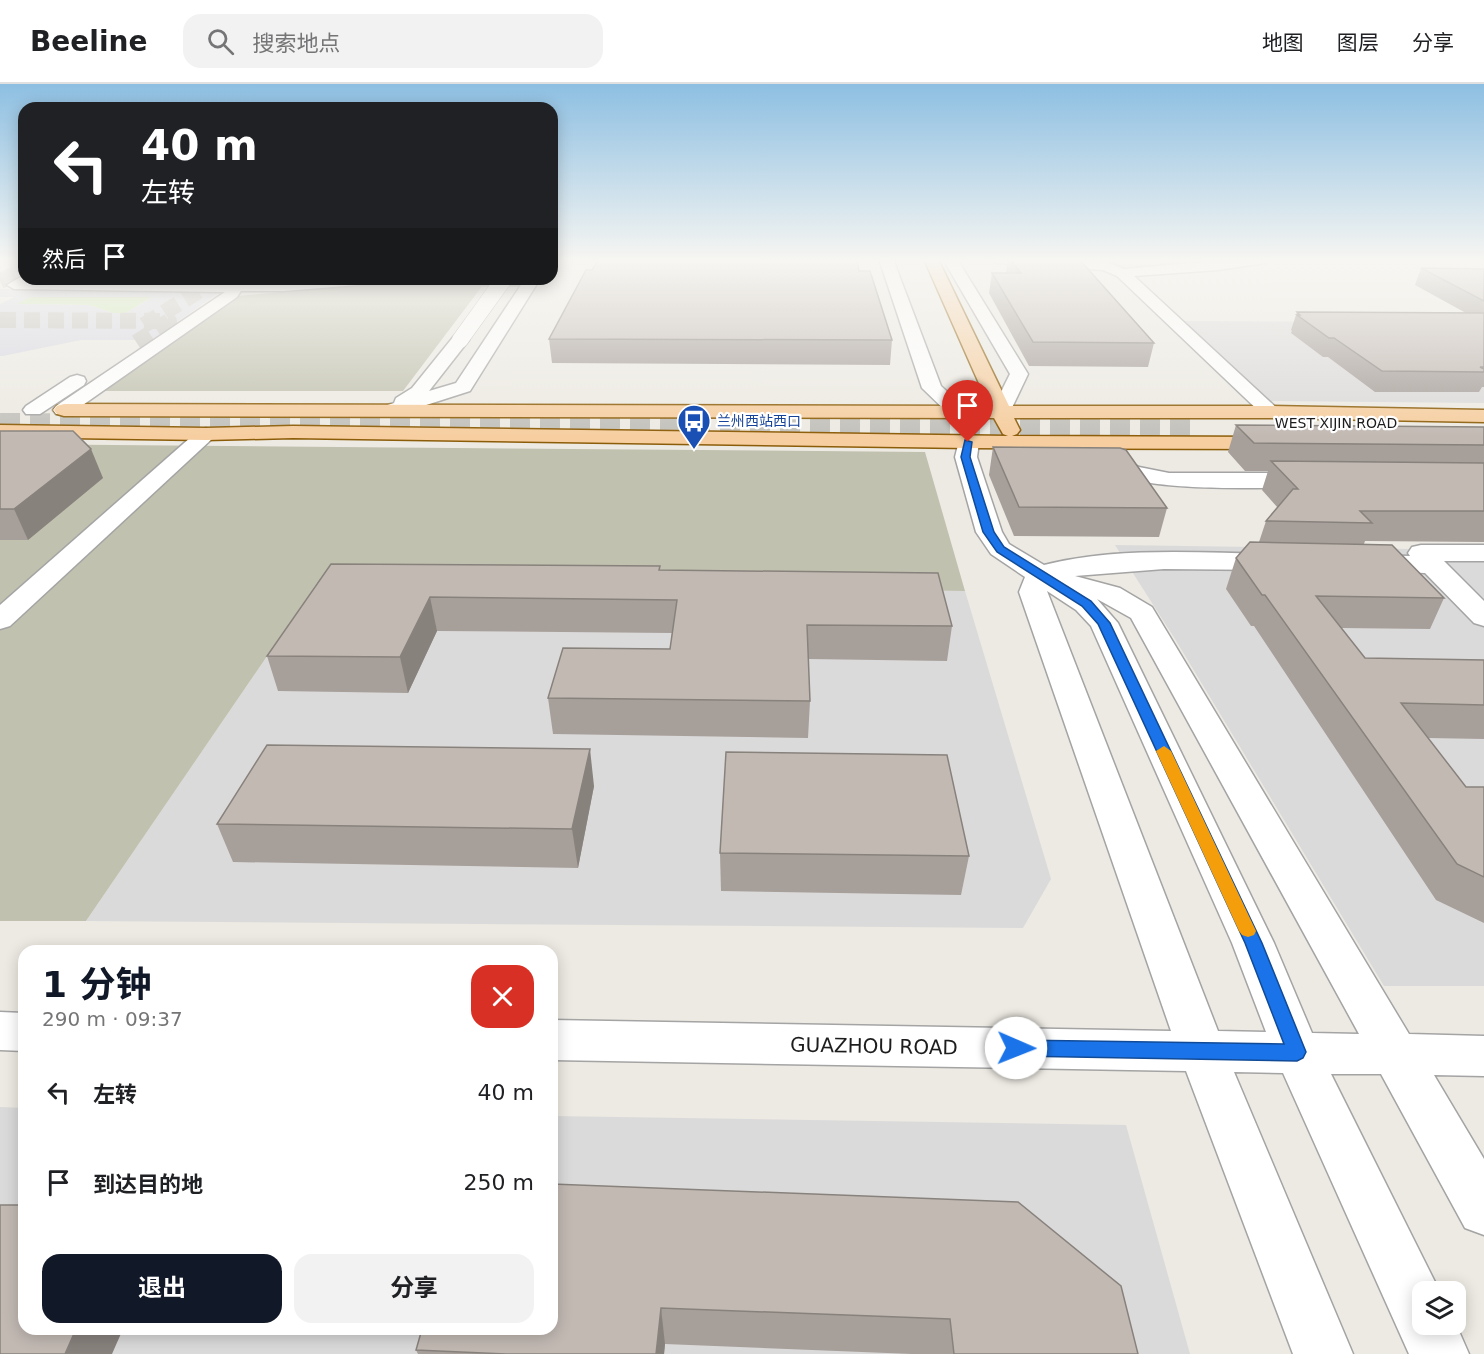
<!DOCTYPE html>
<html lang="zh">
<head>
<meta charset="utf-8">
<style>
  body { margin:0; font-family:"DejaVu Sans","Noto Sans SC",sans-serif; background:#f2f2f2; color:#202124; height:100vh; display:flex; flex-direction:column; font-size:22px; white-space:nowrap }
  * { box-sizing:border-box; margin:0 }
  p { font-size:20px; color:#757577 }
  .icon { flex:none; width:33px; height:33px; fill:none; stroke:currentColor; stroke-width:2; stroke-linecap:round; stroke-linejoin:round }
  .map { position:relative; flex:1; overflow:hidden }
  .side { position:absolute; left:18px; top:861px; width:540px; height:390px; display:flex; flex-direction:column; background:#fff; border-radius:18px; box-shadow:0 3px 15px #0003 }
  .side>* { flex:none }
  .banner { position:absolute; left:18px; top:18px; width:540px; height:183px; border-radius:18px; box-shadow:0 3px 15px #0003; background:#202124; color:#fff; overflow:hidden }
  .buttons { position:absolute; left:1412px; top:1197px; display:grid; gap:12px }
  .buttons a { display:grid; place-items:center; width:54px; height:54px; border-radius:12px; background:#fff; box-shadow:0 3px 15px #0003; font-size:30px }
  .pin { position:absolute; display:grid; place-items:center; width:51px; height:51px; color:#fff; margin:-62px -26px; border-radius:50% 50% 50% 0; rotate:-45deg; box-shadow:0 0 6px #0007 }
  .pin .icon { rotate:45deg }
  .me { position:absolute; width:66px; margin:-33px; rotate:91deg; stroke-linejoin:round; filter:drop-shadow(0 0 4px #0008) }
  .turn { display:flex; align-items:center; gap:21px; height:126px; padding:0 24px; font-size:27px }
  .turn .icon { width:78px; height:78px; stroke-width:2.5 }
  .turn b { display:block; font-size:42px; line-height:51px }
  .then { display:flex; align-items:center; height:57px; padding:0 24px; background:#0003; gap:12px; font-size:22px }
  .round { display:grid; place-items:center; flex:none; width:63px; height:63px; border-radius:18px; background:#f2f2f2 }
  .summary { display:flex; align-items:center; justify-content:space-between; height:102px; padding:0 24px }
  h1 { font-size:36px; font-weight:700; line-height:45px; color:#111827 }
  .action { display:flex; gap:12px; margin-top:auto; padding:12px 24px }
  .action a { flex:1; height:69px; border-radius:18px; background:#111827; color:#fff; font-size:24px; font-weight:700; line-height:69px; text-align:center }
  .action a+a { background:#f2f2f2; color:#202124 }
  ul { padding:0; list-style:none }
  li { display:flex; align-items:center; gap:18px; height:90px; padding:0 24px }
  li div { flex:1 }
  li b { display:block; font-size:22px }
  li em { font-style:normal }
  header { display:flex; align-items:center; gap:36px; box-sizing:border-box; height:84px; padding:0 30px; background:#fff; border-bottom:2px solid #e0e0e0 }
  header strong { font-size:28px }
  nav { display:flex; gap:33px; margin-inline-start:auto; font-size:21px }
  .search { width:420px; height:54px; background:#f2f2f2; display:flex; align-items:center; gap:15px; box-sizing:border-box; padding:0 21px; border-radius:18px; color:#757577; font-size:22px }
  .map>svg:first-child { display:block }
  .residential { fill:#dbdada }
  .construction { fill:#c1c1af }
  .grass { fill:#cae5ac }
  .plaza { fill:#d7d8e3; fill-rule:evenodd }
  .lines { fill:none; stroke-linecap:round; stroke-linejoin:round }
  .minor-tunnel { stroke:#c3c1bb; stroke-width:16; stroke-dasharray:16 8; stroke-linecap:butt }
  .major-tunnel { stroke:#c3c1bb; stroke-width:20; stroke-dasharray:20 10; stroke-linecap:butt }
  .minor-casing { stroke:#a4a4a4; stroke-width:3 }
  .major-casing { stroke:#8c5d09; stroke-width:3 }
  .minor { fill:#fff; fill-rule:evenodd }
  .major { fill:#f6cea0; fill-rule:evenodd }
  .minor-bridge-casing { stroke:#a4a4a4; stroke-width:17; stroke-linecap:butt }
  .minor-bridge { stroke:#fff; stroke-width:16 }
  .wall { fill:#a79f9a }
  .shaded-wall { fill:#88827d }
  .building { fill:#c2b9b3; stroke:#88827d; stroke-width:1.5 }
  .route { fill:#1a73e8; stroke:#114b97; stroke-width:1.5 }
  .slow { fill:#f59e0b }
  .labels { text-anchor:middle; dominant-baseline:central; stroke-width:4.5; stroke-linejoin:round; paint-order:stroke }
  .far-transit-label { font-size:14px; fill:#164399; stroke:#fff; text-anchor:start }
  .far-street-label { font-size:14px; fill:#1d1d1d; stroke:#fff }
  .near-street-label { font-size:20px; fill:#1d1d1d; stroke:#fff }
</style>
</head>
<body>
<header>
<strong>Beeline</strong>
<div class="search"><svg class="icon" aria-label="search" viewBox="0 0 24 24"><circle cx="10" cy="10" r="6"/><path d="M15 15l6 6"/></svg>搜索地点</div>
<nav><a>地图</a><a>图层</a><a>分享</a></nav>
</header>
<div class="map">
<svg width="1484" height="1270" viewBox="0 0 1484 1270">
  <rect width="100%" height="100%" fill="#edeae3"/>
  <!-- residential -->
  <g class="residential">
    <polygon points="1043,175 1226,175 1129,185 1108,180"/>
    <polygon points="1183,237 1390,238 1484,282 1484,319 1268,317"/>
    <polygon points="1115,461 1484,466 1484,902 1384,902 1175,555"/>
    <polygon points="317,499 965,507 1051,795 1023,844 86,837"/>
    <polygon points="0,1023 24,1024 24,1245 552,1245 552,1032 1126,1041 1190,1270 0,1270"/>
  </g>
  <!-- construction -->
  <g class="construction">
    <polygon points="483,201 403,307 103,307 237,212 346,202"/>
    <polygon points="0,360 925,368 965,507 317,499 86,837 0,837"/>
  </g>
  <!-- grass -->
  <polygon class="grass" points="29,213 152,213 126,229 113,229 89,221 16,220"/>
  <!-- plaza -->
  <path class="plaza" d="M0,205L208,206L220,208L151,256H81L3,272H0V235L8,234H0V220L14,213H0ZM30,213H151V214L126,229H113L89,221L17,220Z"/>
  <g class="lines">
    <!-- minor-tunnel -->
    <g class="minor-tunnel">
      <polyline points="0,197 24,186"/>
      <polyline points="0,236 169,237 131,262"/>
      <polyline points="144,241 218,195"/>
    </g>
    <!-- major-tunnel -->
    <polyline class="major-tunnel" points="0,339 1195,345"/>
    <defs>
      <g id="minor">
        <polygon points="879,175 893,175 941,302 965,324 968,328 965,332 951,332 922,304"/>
        <polygon points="943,175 957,175 1028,290 1008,332 994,332 991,328 1010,290"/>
        <polygon points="989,175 1106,178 1124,185 1236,175 1273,175 1266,179 1218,186 1134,192 1281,328 1278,332 1264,332 1117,192 1103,186 996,179"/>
        <polygon points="24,191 24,195 34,195 33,197 224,198 232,200 328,195 540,195 470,307 395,331 381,331 378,327 381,323 394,319 396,314 412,304 454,252 466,252 469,256 429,307 456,299 521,201 357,201 284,207 241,207 237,213 70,330 56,330 53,326 56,322 225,208 14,205 7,201"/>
        <polygon points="77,291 84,293 86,297 84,301 40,330 26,330 23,326 26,322 70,293"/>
        <polygon points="206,344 213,346 217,350 213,354 10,542 0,545 0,521 199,346"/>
        <path d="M968,352L976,353L979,358L977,373L1002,448L1009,460L1044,481C1119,462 1202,469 1279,470L1288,472L1292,478L1288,484L1279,486L1164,485L1075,492L1120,504L1152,523L1409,950L1484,952V992L1434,991L1484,1075V1151L1465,1144L1381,990H1331L1440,1208H1422V1240H1455V1238L1469,1270H1409L1283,989L1234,988L1353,1270H1293L1186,987L552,976V936L1171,947L1019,508L1025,493L991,470L976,448L955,373L960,353ZM1047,507L1076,526L1091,542L1232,859L1266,948L1218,947ZM1097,515L1131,534L1359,950L1312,949L1274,859L1118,539Z"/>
        <path d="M1103,365L1139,383L1169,389H1309L1317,391L1320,396L1317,401L1309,403C1270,403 1107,413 1092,372L1095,367Z"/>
        <polygon points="1421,461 1484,461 1484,477 1444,477 1484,517 1484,542 1474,539 1425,489 1367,487 1358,485 1354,479 1358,473 1367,471 1410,472 1408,469 1412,463"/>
        <polygon points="0,928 24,929 24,967 0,966"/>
      </g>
      <polygon id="major" points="924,175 938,175 1009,322 1271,322 1484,326 1484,338 1271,334 1014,334 1020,346 1017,350 1012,352 1275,353 1283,354 1286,359 1283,364 1275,365 968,364 293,354 206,356 0,353 0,341 206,344 293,342 1008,352 1003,350 994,334 64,332 57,330 54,326 57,322 64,320 989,322"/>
    </defs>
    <!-- minor casing -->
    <use href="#minor" class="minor-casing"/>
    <!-- major casing -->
    <use href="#major" class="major-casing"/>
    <!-- minor -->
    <use href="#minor" class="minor"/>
    <!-- major -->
    <use href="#major" class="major"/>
    <defs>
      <polyline id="minor-bridge" points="460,256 504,195"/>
    </defs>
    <!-- minor-bridge casing -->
    <use href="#minor-bridge" class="minor-bridge-casing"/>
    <!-- minor-bridge -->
    <use href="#minor-bridge" class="minor-bridge"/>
  </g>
  <!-- wall -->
  <g class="wall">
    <polygon points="1008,175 1079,175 1154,259 1148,283 1029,282 989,209 992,189 1006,189"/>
    <polygon points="1421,184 1484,185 1484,303 1482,303 1479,308 1375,308 1328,273 1323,273 1291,249 1292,247 1291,246 1297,228 1466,229 1415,201"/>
    <polygon points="859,187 892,256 890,281 552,279 549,255"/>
    <polygon points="1236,341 1484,343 1484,458 1365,457 1364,460 1444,514 1430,545 1341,544 1365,574 1484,576 1484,655 1428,654 1466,703 1484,703 1484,839 1436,816 1254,542 1251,542 1226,505 1236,474 1259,458 1266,437 1278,424 1262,406 1268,387 1245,387 1228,368"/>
    <polygon points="0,347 103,394 28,456 0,456"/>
    <polygon points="993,363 1167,424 1159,453 1014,452 989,391"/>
    <polygon points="331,480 660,486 952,542 947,577 808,575 810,617 808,654 553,650 548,614 670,565 672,549 437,547 408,609 278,607 267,572"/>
    <polygon points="594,702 578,784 233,778 217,740"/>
    <polygon points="720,769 969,772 961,811 721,807"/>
    <polygon points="552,1100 1138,1270 912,1270 665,1260 664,1270 418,1270 416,1266"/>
  </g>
  <!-- shaded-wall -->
  <g class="shaded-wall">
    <polygon points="91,365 103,394 28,456 14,425"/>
    <polygon points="430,513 437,547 408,609 400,573"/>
    <polygon points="590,665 594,702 578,784 572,745"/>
    <polygon points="661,1224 665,1260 664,1270 656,1270"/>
    <polygon points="76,1245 123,1245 112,1270 65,1270"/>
  </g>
  <!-- building -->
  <g class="building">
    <polygon points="599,175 857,175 859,187 870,187 892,256 549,255 586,186 592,186"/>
    <polygon points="1010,175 1079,175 1154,259 1033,258 992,189 1021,189"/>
    <polygon points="1421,184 1484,185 1484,217"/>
    <polygon points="1297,228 1484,229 1484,283 1480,283 1484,285 1484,288 1382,287 1334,254 1329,254 1297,231 1300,231"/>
    <polygon points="1236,341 1484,343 1484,361 1254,359"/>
    <polygon points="0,347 73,347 91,365 14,425 0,425"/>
    <polygon points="993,363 1120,364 1126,366 1167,424 1019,423"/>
    <polygon points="1271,377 1484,379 1484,427 1360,427 1372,439 1266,437 1293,405 1298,405"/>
    <polygon points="1250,458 1392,461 1444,514 1316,512 1365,574 1484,576 1484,621 1401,619 1466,703 1484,703 1484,793 1457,780 1265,511 1262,511 1236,474"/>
    <polygon points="331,480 660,482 659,486 938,489 952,542 807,541 810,617 548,614 563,564 670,565 677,516 430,513 400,573 267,572"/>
    <polygon points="267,661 590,665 572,745 217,740"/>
    <polygon points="726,668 947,671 969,772 720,769"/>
    <polygon points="552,1100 1018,1118 1121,1202 1138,1270 954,1270 950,1235 661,1224 656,1270 506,1270 416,1266 422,1245 552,1245"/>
    <polygon points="0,1121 24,1121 24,1245 76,1245 65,1270 0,1270"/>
  </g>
  <!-- sky -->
  <linearGradient id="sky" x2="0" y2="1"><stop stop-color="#8dbfe2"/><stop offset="0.5" stop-color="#f7f6f2"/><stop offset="1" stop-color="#f7f6f2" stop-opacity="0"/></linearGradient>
  <rect width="1484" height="353" fill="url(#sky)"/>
  <!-- route -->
  <polygon class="route" points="965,356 972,358 970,373 994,448 1004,463 1091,517 1110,539 1262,859 1306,968 1303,974 1297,977 1016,972 1010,970 1007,964 1010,958 1016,956 1284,960 1245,859 1098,540 1082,522 997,468 983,448 961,373"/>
  <!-- slow -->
  <polygon class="slow" points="1164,662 1171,667 1256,847 1254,851 1248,853 1242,851 1239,847 1156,667"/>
  <!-- icons -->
  <defs>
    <symbol id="bus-pin" viewBox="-11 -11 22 30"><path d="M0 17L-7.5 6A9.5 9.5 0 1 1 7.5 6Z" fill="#1a4fb4" stroke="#fff"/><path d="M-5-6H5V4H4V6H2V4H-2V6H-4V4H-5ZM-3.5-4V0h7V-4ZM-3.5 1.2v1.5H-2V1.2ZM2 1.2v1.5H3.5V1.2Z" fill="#fff"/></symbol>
  </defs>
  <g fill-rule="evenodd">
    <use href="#bus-pin" x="675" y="318" width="38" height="52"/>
  </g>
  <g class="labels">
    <!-- far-transit labels -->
    <g class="far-transit-label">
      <text x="717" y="337">兰州西站西口</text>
    </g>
    <!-- far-street labels -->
    <g class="far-street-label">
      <text x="1336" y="339">WEST XIJIN ROAD</text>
    </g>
    <!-- near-street labels -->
    <g class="near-street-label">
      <text transform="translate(874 962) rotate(1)">GUAZHOU ROAD</text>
    </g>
  </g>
</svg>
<div class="buttons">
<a><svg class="icon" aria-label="layers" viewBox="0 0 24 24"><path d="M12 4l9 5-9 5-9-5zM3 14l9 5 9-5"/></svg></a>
</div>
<div class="pin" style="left:968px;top:358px;background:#d93025"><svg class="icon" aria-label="arrive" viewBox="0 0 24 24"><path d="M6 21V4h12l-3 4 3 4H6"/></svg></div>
<svg class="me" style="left:1016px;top:964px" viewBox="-20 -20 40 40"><circle r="19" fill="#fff"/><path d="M0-13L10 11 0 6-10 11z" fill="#1a73e8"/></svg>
<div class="banner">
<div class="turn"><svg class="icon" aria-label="left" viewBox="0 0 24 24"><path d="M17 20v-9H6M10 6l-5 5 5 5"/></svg><div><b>40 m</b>左转</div></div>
<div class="then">然后<svg class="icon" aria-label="arrive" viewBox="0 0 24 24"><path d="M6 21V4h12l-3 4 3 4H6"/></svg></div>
</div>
<section class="side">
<div class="summary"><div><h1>1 分钟</h1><p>290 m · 09:37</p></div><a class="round" style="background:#d93025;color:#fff"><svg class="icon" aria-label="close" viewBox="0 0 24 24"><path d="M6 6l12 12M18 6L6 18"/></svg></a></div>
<ul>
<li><svg class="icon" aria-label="left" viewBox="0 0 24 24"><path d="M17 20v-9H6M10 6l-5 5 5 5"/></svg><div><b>左转</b></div><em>40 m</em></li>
<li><svg class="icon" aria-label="arrive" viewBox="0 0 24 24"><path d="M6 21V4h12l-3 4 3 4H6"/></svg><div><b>到达目的地</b></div><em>250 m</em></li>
</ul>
<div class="action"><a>退出</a><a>分享</a></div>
</section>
</div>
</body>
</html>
